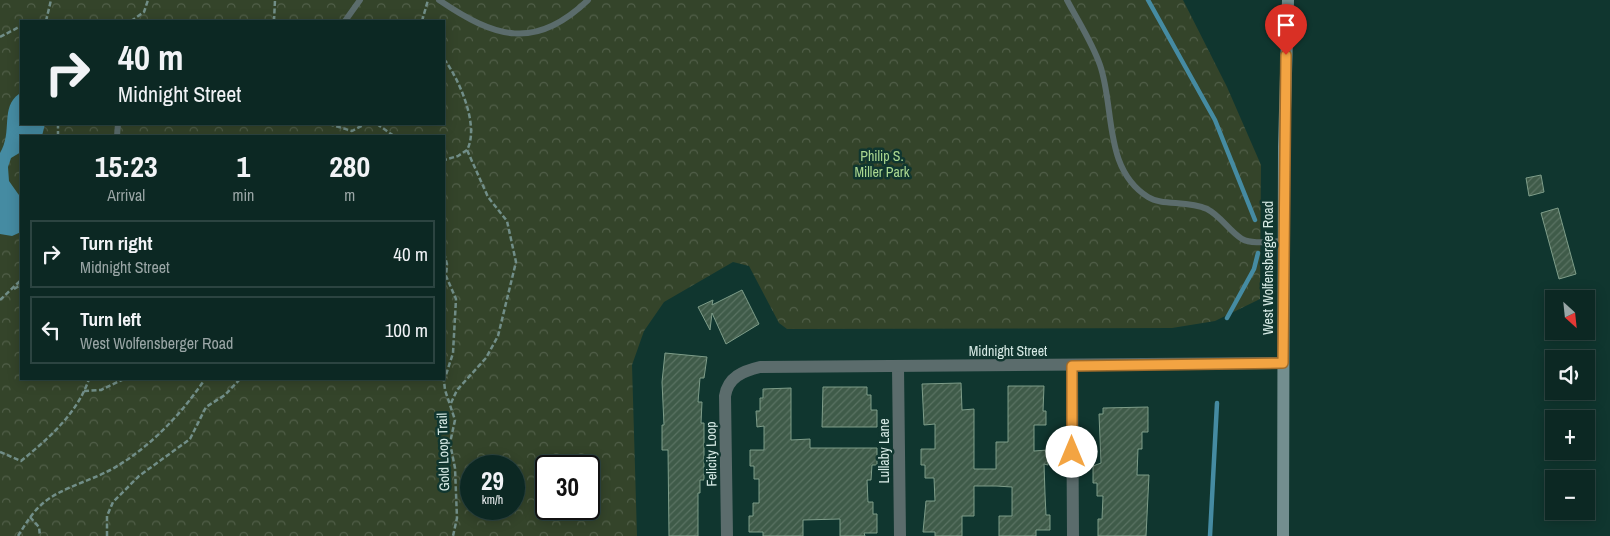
<!DOCTYPE html>
<html lang="en">
<head>
<meta charset="utf-8">
<style>
  body { margin:0; font-family:"Archivo Narrow",sans-serif; background:#15302b; color:#f1f3f6; height:100vh; display:flex; flex-direction:column; font-size:19px; white-space:nowrap }
  * { box-sizing:border-box; margin:0 }
  p { font-size:16px; color:#9aa6a6 }
  .icon { flex:none; width:28px; height:28px; fill:none; stroke:currentColor; stroke-width:2; stroke-linecap:round; stroke-linejoin:round }
  .map { position:relative; flex:1; overflow:hidden }
  .drawer { position:absolute; left:20px; top:135px; width:425px; height:245px; display:flex; flex-direction:column; background:#0c2823; border-radius:0px; box-shadow:0 2px 12px #0003,0 0 0 1px #2c4441 }
  .drawer>* { flex:none }
  .hud { position:absolute; left:20px; top:20px; width:425px; height:105px; border-radius:0px; box-shadow:0 2px 12px #0003,0 0 0 1px #2c4441; background:#0c2823; color:#f1f3f6; overflow:hidden }
  .needle { width:32px; rotate:153deg }
  .tools { position:absolute; left:1545px; top:290px; display:grid; gap:10px }
  .tools a { display:grid; place-items:center; width:50px; height:50px; border-radius:0px; background:#0c2823; box-shadow:0 2px 12px #0003,0 0 0 1px #2c4441; font-size:25px }
  .speed { position:absolute; left:460px; top:455px; display:flex; gap:10px; font-size:25px; font-weight:700; text-align:center }
  .speed>* { display:grid; place-content:center; width:65px; height:65px; border-radius:50%; background:#0c2823; box-shadow:0 2px 12px #0003,0 0 0 1px #2c4441; line-height:1 }
  .speed small { font-size:12px; font-weight:400 }
  .speed .limit { border:2px solid #111; border-radius:8px; background:#fff; color:#111 }
  .pin { position:absolute; display:grid; place-items:center; width:42px; height:42px; color:#fff; margin:-51px -21px; border-radius:50% 50% 50% 0; rotate:-45deg; box-shadow:0 0 5px #0007 }
  .pin .icon { rotate:45deg }
  .me { position:absolute; width:55px; margin:-28px; rotate:0deg; stroke-linejoin:round; filter:drop-shadow(0 0 4px #0008) }
  .turn { display:flex; align-items:center; gap:18px; height:105px; padding:0 15px; font-size:22px }
  .turn .icon { width:65px; height:65px; stroke-width:2.5 }
  .turn b { display:block; font-size:35px; line-height:42px }
  .eta { display:flex; justify-content:space-evenly; align-items:center; height:85px; text-align:center }
  .eta b { font-size:30px; font-weight:700; line-height:35px }
  ul { padding:0; list-style:none }
  li { display:flex; align-items:center; gap:15px; height:68px; margin:0 10px 8px; padding:0 5px; border:2px solid #2c4441; border-radius:0px }
  li div { flex:1 }
  li b { display:block; font-size:19px }
  li em { font-style:normal }
  .map>svg:first-child { display:block }
  .park { fill:url(#park-crowns); fill-rule:evenodd }
  .water { fill:#458ba2 }
  .lines { fill:none; stroke-linecap:round; stroke-linejoin:round }
  .stream { stroke:#458ba2; stroke-width:4.5 }
  .building { fill:url(#building-hatch); stroke:#7e9d89 }
  .path { stroke:#718e88; stroke-width:2.5; stroke-dasharray:5 2.5; stroke-linecap:butt }
  .lane { stroke:#5b6c6c; stroke-width:6 }
  .street { stroke:#5b6c6c; stroke-width:12 }
  .secondary { stroke:#738e8f; stroke-width:12 }
  .route-casing { stroke:#9e6b2b; stroke-width:12 }
  .route { stroke:#f3a442; stroke-width:9 }
  .labels { text-anchor:middle; dominant-baseline:central; stroke-width:5; stroke-linejoin:round; paint-order:stroke }
  .park-label { font-size:14px; fill:#abd890; stroke:#10362f }
  .street-label { font-size:14px; fill:#d6eae5; stroke:#10362f }
</style>
</head>
<body>
<div class="map">
<svg width="1610" height="536" viewBox="0 0 1610 536">
  <defs>
    <pattern id="park-crowns" width="20" height="18" patternUnits="userSpaceOnUse" patternTransform="scale(1.25)"><rect width="20" height="18" fill="#34442a"/><path d="M2 6a3 3 0 1 1 6 0M12 15a3 3 0 1 1 6 0" fill="none" stroke="#515f49"/></pattern>
    <pattern id="building-hatch" width="6" height="6" patternUnits="userSpaceOnUse" patternTransform="scale(1.25)"><rect width="6" height="6" fill="#3f5b49"/><path d="M-1 1l2-2M0 6l6-6M5 7l2-2" fill="none" stroke="#5a7363"/></pattern>
  </defs>
  <rect width="100%" height="100%" fill="#10362f"/>
  <!-- park -->
  <path class="park" d="M0,0H1183L1227,87L1261,165L1260,299L1215,321L1172,328L787,329L779,323L749,266L733,262L664,302L644,331L632,365L637,536H0ZM21,21H444V124H21ZM21,136H444V379H21ZM471,466H514V509H471ZM546,466H589V509H546Z"/>
  <!-- water -->
  <path class="water" d="M19,94H21V124H45L42,136H21V152L11,158L8,167L9,181L21,198V232L12,236L0,234V153C13,132 0,107 19,94Z"/>
  <g class="lines">
    <!-- stream -->
    <g class="stream">
      <polyline points="1148,0 1215,120 1255,220"/>
      <polyline points="1227,318 1254,269 1258,253"/>
      <polyline points="1210,536 1217,403"/>
    </g>
  </g>
  <!-- building -->
  <g class="building">
    <polygon points="1541,175 1544,192 1529,196 1526,178"/>
    <polygon points="1558,208 1576,274 1559,279 1541,213"/>
    <polygon points="742,290 759,324 726,344 712,313 710,330 698,307 713,300 712,305"/>
    <polygon points="665,353 707,357 704,378 700,378 698,402 702,402 701,423 704,423 704,480 700,480 700,493 698,493 698,536 669,536 668,450 662,450 662,425 664,425 662,382"/>
    <polygon points="961,383 962,410 974,409 974,469 996,469 996,442 1008,442 1008,386 1044,386 1043,411 1046,411 1046,425 1034,425 1034,451 1048,450 1048,465 1044,464 1045,494 1046,515 1050,515 1050,530 1036,530 1036,536 999,536 999,516 1012,516 1012,487 996,486 974,486 974,516 962,516 962,536 935,536 935,532 923,532 926,501 935,501 934,478 925,478 925,465 921,465 921,449 935,449 935,424 924,425 922,384"/>
    <polygon points="823,387 867,387 867,395 871,395 871,410 877,410 877,427 822,427"/>
    <polygon points="791,388 791,440 810,439 810,448 877,448 877,465 872,465 871,480 867,480 868,502 873,502 873,514 877,514 877,533 864,533 865,536 840,536 840,519 803,520 803,536 763,536 763,532 749,532 749,516 753,516 753,503 759,503 759,479 754,479 754,466 750,466 750,450 764,450 764,426 757,427 756,411 760,411 760,398 763,398 763,389"/>
    <polygon points="1148,407 1148,432 1142,432 1142,449 1138,449 1137,475 1149,475 1146,536 1098,536 1098,519 1102,519 1103,496 1097,496 1097,483 1093,483 1093,466 1101,463 1099,414 1103,414 1103,408"/>
  </g>
  <g class="lines">
    <!-- path -->
    <g class="path">
      <polyline points="46,21 51,0"/>
      <polyline points="131,21 144,12 148,0"/>
      <polyline points="274,21 275,0"/>
      <polyline points="422,21 428,0"/>
      <polyline points="0,37 21,26"/>
      <path d="M444,59C459,79 480,126 467,150L458,156L444,160"/>
      <polyline points="329,124 352,131 365,124"/>
      <polyline points="377,124 394,136"/>
      <polyline points="58,136 58,124"/>
      <polyline points="444,253 447,264 446,276 456,299 453,353 444,381 445,390 455,420 450,443 455,468 457,518 453,536"/>
      <polyline points="14,289 21,285"/>
      <polyline points="0,300 21,280"/>
      <polyline points="84,391 101,390 124,379"/>
      <polyline points="451,403 457,390 486,358 498,336 516,262 507,221 488,197 467,150"/>
      <path d="M0,452L21,461C49,438 77,414 89,379"/>
      <polyline points="30,517 39,527 40,536"/>
      <path d="M18,536C25,525 31,514 41,505C60,487 96,480 119,465C153,444 183,412 205,379"/>
      <polyline points="107,536 107,516 113,502 139,476 190,439 206,407 225,395 240,379"/>
    </g>
    <!-- lane -->
    <g class="lane">
      <path d="M439,0C495,38 535,51 588,0"/>
      <path d="M1067,0C1078,21 1092,42 1100,65C1115,108 1103,169 1148,197C1162,206 1187,200 1207,209C1221,216 1229,231 1242,239C1253,245 1272,241 1284,241"/>
      <polyline points="345,21 360,0"/>
      <polyline points="117,136 118,124"/>
    </g>
    <!-- street -->
    <g class="street">
      <polyline points="1072,366 1073,536"/>
      <polyline points="898,367 900,536"/>
      <path d="M727,536L725,396C728,377 743,371 760,367L1283,363"/>
    </g>
    <!-- secondary -->
    <polyline class="secondary" points="1283,536 1284,147 1288,0"/>
  </g>
  <g class="lines">
    <defs>
      <polyline id="route" points="1072,452 1072,366 1283,363 1286,55"/>
    </defs>
    <!-- route casing -->
    <use href="#route" class="route-casing"/>
    <!-- route -->
    <use href="#route" class="route"/>
  </g>
  <g class="labels">
    <!-- park labels -->
    <g class="park-label">
      <text x="882" y="156">Philip S.<tspan x="882" dy="16">Miller Park</tspan></text>
    </g>
    <!-- street labels -->
    <g class="street-label">
      <text transform="translate(1268 268) rotate(-90)">West Wolfensberger Road</text>
      <text x="1008" y="351">Midnight Street</text>
      <text transform="translate(884 451) rotate(-90)">Lullaby Lane</text>
      <text transform="translate(443 452) rotate(-92)">Gold Loop Trail</text>
      <text transform="translate(711 454) rotate(-91)">Felicity Loop</text>
    </g>
  </g>
</svg>
<div class="tools">
<a><svg class="needle" viewBox="-14 -14 28 28"><path d="M0-13l5 13h-10z" fill="#e53935"/><path d="M0 13l5-13h-10z" fill="#9aa6a6"/></svg></a>
<a><svg class="icon" aria-label="sound" viewBox="0 0 24 24"><path d="M4 9h4l5-4v14l-5-4H4zM17 9q2 3 0 6"/></svg></a>
<a>+</a>
<a>−</a>
</div>
<div class="speed"><div>29<small>km/h</small></div><div class="limit">30</div></div>
<div class="pin" style="left:1286px;top:55px;background:#d93025"><svg class="icon" aria-label="arrive" viewBox="0 0 24 24"><path d="M6 21V4h12l-3 4 3 4H6"/></svg></div>
<svg class="me" style="left:1072px;top:452px" viewBox="-20 -20 40 40"><circle r="19" fill="#fff"/><path d="M0-13L10 11 0 6-10 11z" fill="#f3a442"/></svg>
<div class="hud">
<div class="turn"><svg class="icon" aria-label="right" viewBox="0 0 24 24"><path d="M7 20v-9h11M14 6l5 5-5 5"/></svg><div><b>40 m</b>Midnight Street</div></div>
</div>
<section class="drawer">
<div class="eta">
<div><b>15:23</b><p>Arrival</p></div>
<div><b>1</b><p>min</p></div>
<div><b>280</b><p>m</p></div>
</div>
<ul>
<li><svg class="icon" aria-label="right" viewBox="0 0 24 24"><path d="M7 20v-9h11M14 6l5 5-5 5"/></svg><div><b>Turn right</b><p>Midnight Street</p></div><em>40 m</em></li>
<li><svg class="icon" aria-label="left" viewBox="0 0 24 24"><path d="M17 20v-9H6M10 6l-5 5 5 5"/></svg><div><b>Turn left</b><p>West Wolfensberger Road</p></div><em>100 m</em></li>
</ul>
</section>
</div>
</body>
</html>
